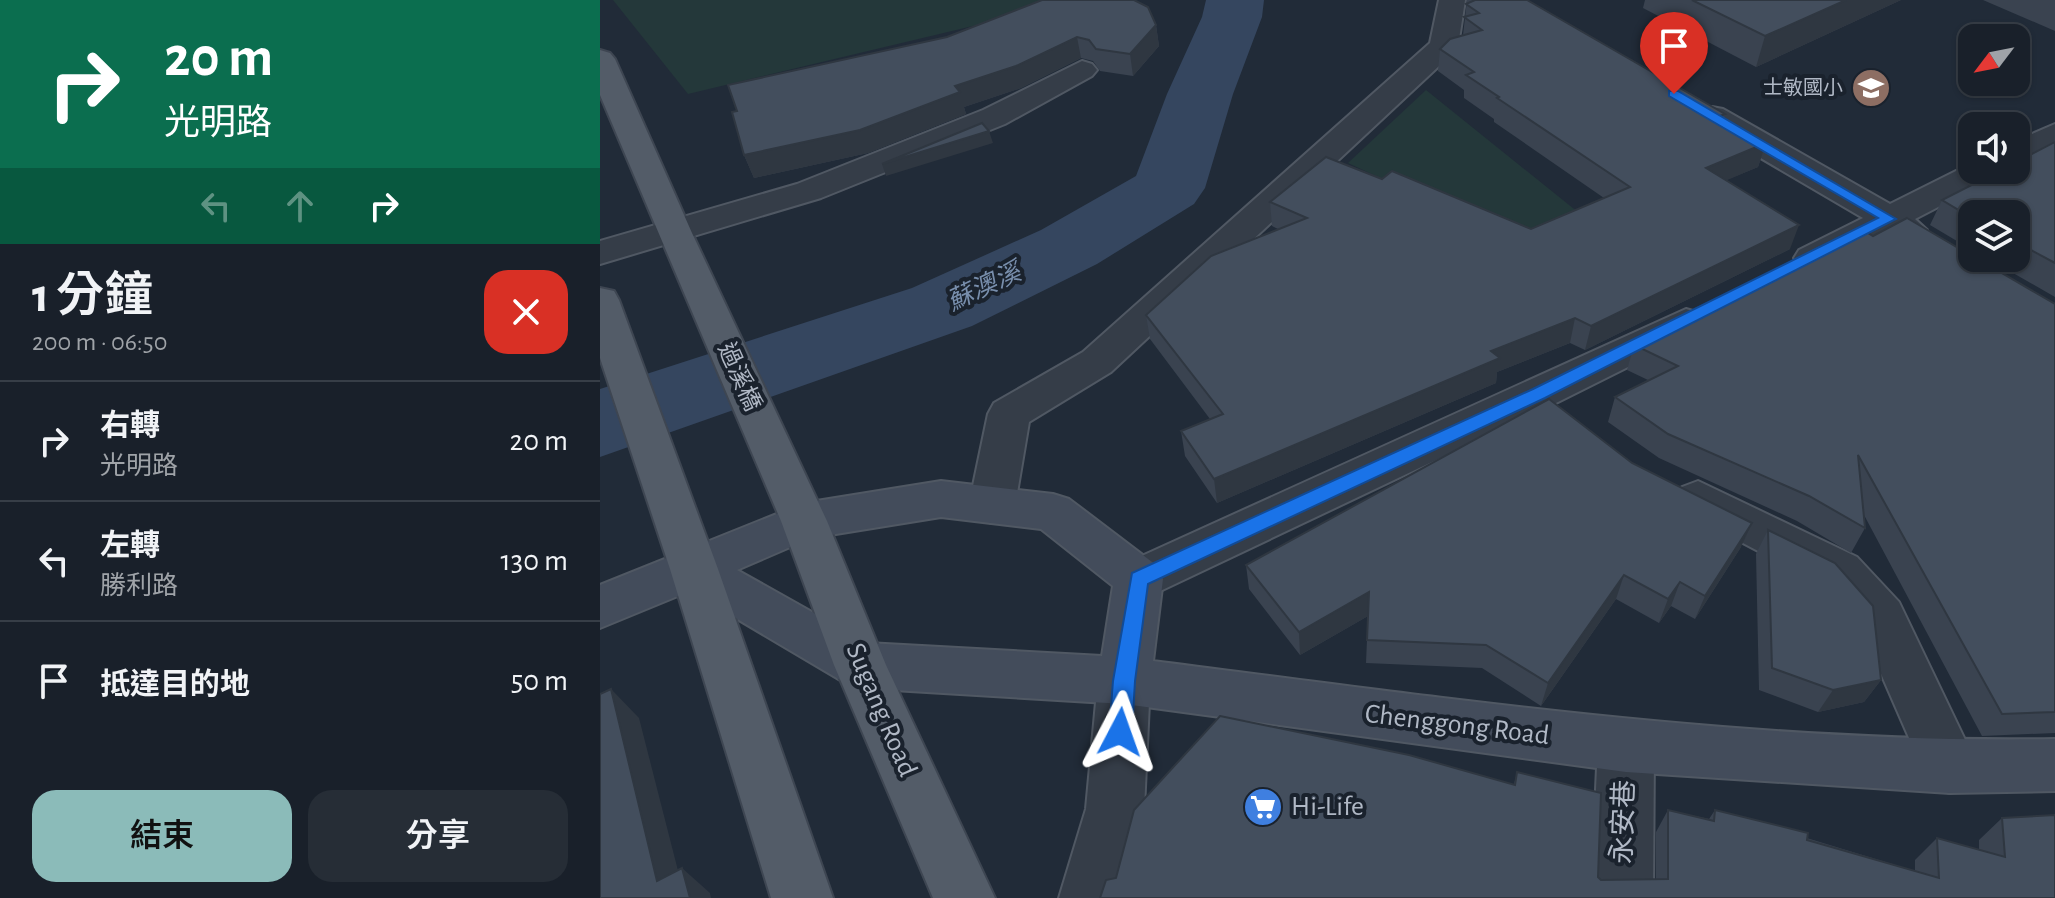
<!DOCTYPE html>
<html lang="zh-TW">
<head>
<meta charset="utf-8">
<style>
  body { margin:0; font-family:"Alegreya Sans","Noto Sans TC",sans-serif; background:#262d36; color:#f1f3f6; height:100vh; display:flex; flex-direction:column; font-size:30px; white-space:nowrap }
  * { box-sizing:border-box; margin:0 }
  p { font-size:26px; color:#9fa3a8 }
  .icon { flex:none; width:44px; height:44px; fill:none; stroke:currentColor; stroke-width:2; stroke-linecap:round; stroke-linejoin:round }
  .map { position:relative; flex:1; overflow:hidden }
  .side { display:flex; flex-direction:column; background:#19202a; width:600px }
  .side>* { flex:none }
  .top-card { background:#0b6e4f; color:#fff; overflow:hidden }
  .needle { width:52px; rotate:238deg }
  .tools { position:absolute; left:1358px; top:24px; display:grid; gap:16px }
  .tools a { display:grid; place-items:center; width:72px; height:72px; border-radius:16px; background:#19202a; box-shadow:0 2px 6px #0004,0 0 0 2px #373e47; font-size:40px }
  .pin { position:absolute; display:grid; place-items:center; width:68px; height:68px; color:#fff; margin:-82px -34px; border-radius:50% 50% 50% 0; rotate:-45deg; box-shadow:0 0 8px #0007 }
  .pin .icon { rotate:45deg }
  .me { position:absolute; width:88px; margin:-44px; rotate:4deg; stroke-linejoin:round; filter:drop-shadow(0 0 6px #0008) }
  .turn { display:flex; align-items:center; gap:28px; height:168px; padding:0 32px; font-size:36px }
  .turn .icon { width:104px; height:104px; stroke-width:2.5 }
  .turn b { display:block; font-size:56px; line-height:68px }
  .lanes { display:flex; align-items:center; height:76px; padding:0 32px; background:#0003; justify-content:center; gap:40px; direction:ltr }
  .lanes .off { opacity:.35 }
  .round { display:grid; place-items:center; flex:none; width:84px; height:84px; border-radius:24px; background:#262d36 }
  .head { display:flex; align-items:center; justify-content:space-between; height:136px; padding:0 32px }
  h1 { font-size:48px; font-weight:600; line-height:60px }
  .cta { display:flex; gap:16px; margin-top:auto; padding:16px 32px }
  .cta a { flex:1; height:92px; border-radius:24px; background:#8bbbb9; color:#111; font-size:32px; font-weight:600; line-height:92px; text-align:center }
  .cta a+a { background:#262d36; color:#f1f3f6 }
  ul { padding:0; list-style:none }
  li { display:flex; align-items:center; gap:24px; height:120px; padding:0 32px; border-top:2px solid #373e47 }
  li div { flex:1 }
  li b { display:block; font-size:30px }
  li em { font-style:normal }
  main { display:flex; flex:1; min-height:0 }
  .map>svg:first-child { display:block }
  .green { fill:#24383a }
  .lines { fill:none; stroke-linecap:round; stroke-linejoin:round }
  .river { fill:#35465f; fill-rule:evenodd }
  .street-casing { stroke:#505863; stroke-width:4 }
  .secondary-casing { stroke:#505863; stroke-width:4 }
  .primary-casing { stroke:#3e4652; stroke-width:4 }
  .street { fill:#353d48; fill-rule:evenodd }
  .secondary { fill:#434c5b; fill-rule:evenodd }
  .primary { fill:#535c68; fill-rule:evenodd }
  .wall { fill:#3a4350 }
  .shaded-wall { fill:#2f3741 }
  .building { fill:#434e5d; stroke:#2f3741; stroke-width:2 }
  .route { fill:#1a73e8; stroke:#114b97; stroke-width:2 }
  .labels { text-anchor:middle; dominant-baseline:central; stroke-width:8; stroke-linejoin:round; paint-order:stroke }
  .far-poi-label { font-size:20px; fill:#b0b8c5; stroke:#1a222d; text-anchor:end }
  .street-label { font-size:24px; fill:#b0b8c5; stroke:#1a222d }
  .water-label { font-size:26px; font-style:italic; fill:#788eac; stroke:#1a222d }
  .near-street-label { font-size:28px; fill:#b0b8c5; stroke:#1a222d }
  .near-poi-label { font-size:28px; fill:#b0b8c5; stroke:#1a222d; text-anchor:start }
</style>
</head>
<body>
<main>
<section class="side">
<div class="top-card">
<div class="turn"><svg class="icon" aria-label="right" viewBox="0 0 24 24"><path d="M7 20v-9h11M14 6l5 5-5 5"/></svg><div><b>20 m</b>光明路</div></div>
<div class="lanes"><svg class="icon off" aria-label="left" viewBox="0 0 24 24"><path d="M17 20v-9H6M10 6l-5 5 5 5"/></svg><svg class="icon off" aria-label="ahead" viewBox="0 0 24 24"><path d="M12 20V5M6 11l6-6 6 6"/></svg><svg class="icon" aria-label="right" viewBox="0 0 24 24"><path d="M7 20v-9h11M14 6l5 5-5 5"/></svg></div>
</div>
<div class="head"><div><h1>1 分鐘</h1><p>200 m · 06:50</p></div><a class="round" style="background:#d93025;color:#fff"><svg class="icon" aria-label="close" viewBox="0 0 24 24"><path d="M6 6l12 12M18 6L6 18"/></svg></a></div>
<ul>
<li><svg class="icon" aria-label="right" viewBox="0 0 24 24"><path d="M7 20v-9h11M14 6l5 5-5 5"/></svg><div><b>右轉</b><p>光明路</p></div><em>20 m</em></li>
<li><svg class="icon" aria-label="left" viewBox="0 0 24 24"><path d="M17 20v-9H6M10 6l-5 5 5 5"/></svg><div><b>左轉</b><p>勝利路</p></div><em>130 m</em></li>
<li><svg class="icon" aria-label="arrive" viewBox="0 0 24 24"><path d="M6 21V4h12l-3 4 3 4H6"/></svg><div><b>抵達目的地</b></div><em>50 m</em></li>
</ul>
<div class="cta"><a>結束</a><a>分享</a></div>
</section>
<div class="map">
<svg width="1455" height="898" viewBox="0 0 1455 898">
  <rect width="100%" height="100%" fill="#212b38"/>
  <!-- green -->
  <g class="green">
    <polygon points="13,0 482,0 88,94"/>
    <polygon points="826,90 984,217 923,245 748,163"/>
  </g>
  <g class="lines">
    <!-- river -->
    <polygon class="river" points="606,0 664,0 662,17 633,94 605,188 594,204 497,264 372,326 0,457 0,389 312,288 441,230 536,176 567,94 602,17"/>
    <defs>
      <g id="street">
        <polygon points="839,0 865,0 858,46 854,52 511,372 429,422 415,505 408,518 392,523 376,518 369,505 388,414 394,403 483,352 830,43"/>
        <polygon points="482,61 492,64 497,70 492,76 405,124 221,198 0,264 0,241 197,184 383,110"/>
        <path d="M1112,107L1123,109L1290,204L1372,163V170H1401L1396,177L1315,219L1327,230L1322,238L1309,241L1288,233C1262,246 1229,273 1199,266L1194,258L1199,250L1263,218L1101,123L1096,116L1101,109Z"/>
        <polygon points="1455,124 1455,147 1416,164 1416,141"/>
        <polygon points="1086,309 1100,313 1106,322 1100,331 954,404 556,593 539,599 522,593 515,579 522,565"/>
        <polygon points="1098,481 1257,557 1299,602 1378,767 1370,786 1350,793 1330,786 1262,630 1223,585 1082,511 1075,499 1082,487"/>
        <polygon points="524,658 543,665 550,681 544,809 521,898 459,898 486,809 498,681 505,665"/>
        <polygon points="1026,720 1046,728 1054,746 1053,898 991,898 998,746 1006,728"/>
      </g>
      <path id="secondary" d="M341,481L453,494L469,499L556,565L563,579L553,661C852,699 1153,744 1455,739V791L1350,793L1026,772L524,704L260,688L242,681L90,591L0,628V585L204,503ZM341,517L441,529L513,586L502,656L267,643L137,570L211,538Z"/>
      <g id="primary">
        <polygon points="0,50 10,53 15,59 92,233 227,521 286,665 395,898 333,898 234,665 181,521 0,95"/>
        <polygon points="0,288 14,291 19,300 118,569 233,898 171,898 70,569 0,358"/>
      </g>
    </defs>
    <!-- street casing -->
    <use href="#street" class="street-casing"/>
    <!-- secondary casing -->
    <use href="#secondary" class="secondary-casing"/>
    <!-- primary casing -->
    <use href="#primary" class="primary-casing"/>
    <!-- street -->
    <use href="#street" class="street"/>
    <!-- secondary -->
    <use href="#secondary" class="secondary"/>
    <!-- primary -->
    <use href="#primary" class="primary"/>
  </g>
  <!-- wall -->
  <g class="wall">
    <polygon points="867,0 927,0 1125,114 1124,118 1166,143 1158,167 1126,180 1190,249 985,350 970,343 897,372 896,383 617,503 585,456 581,431 610,419 550,339 546,315 678,229 672,226 670,202 782,179 931,229 1004,198 894,122 894,119 864,98 864,90 838,71 840,49 863,35"/>
    <polygon points="1045,0 1301,0 1156,67 1043,8"/>
    <polygon points="1383,0 1455,0 1455,31"/>
    <polygon points="556,25 559,46 533,76 500,71 493,61 481,58 421,88 364,107 366,114 268,153 154,178 144,155 137,111 128,85"/>
    <polygon points="1455,142 1455,297 1387,258 1416,258 1416,214 1372,214 1372,250 1330,225 1342,200"/>
    <polygon points="1273,236 1455,304 1455,733 1382,736 1264,515 1265,528 1251,553 1197,521 1059,458 1008,422 1015,397 1048,380 1027,370 1034,345"/>
    <polygon points="1168,530 1281,680 1264,702 1218,712 1159,690 1156,554"/>
    <polygon points="1141,547 1095,619 1071,606 1059,623 1016,599 941,706 882,668 766,663 768,616 700,655 649,589 646,565"/>
    <polygon points="917,772 1001,880 1056,880 1056,832 1068,810 1109,819 1115,810 1315,871 1315,860 1337,838 1379,850 1379,840 1402,818 1455,898 500,898 914,784"/>
  </g>
  <!-- shaded-wall -->
  <g class="shaded-wall">
    <polygon points="1246,0 1301,0 1156,67 1165,36"/>
    <polygon points="556,25 559,46 533,76 530,54"/>
    <polygon points="477,37 481,58 421,88 364,107 366,114 268,153 154,178 144,155"/>
    <polygon points="389,131 393,143 286,176 282,164"/>
    <polygon points="1166,143 1158,167 1099,192 1106,168"/>
    <polygon points="1199,225 1190,249 985,350 991,326"/>
    <polygon points="975,318 970,343 897,372 896,383 617,503 614,479 891,351"/>
    <polygon points="1152,523 1141,547 1095,619 1105,596"/>
    <polygon points="1024,575 1016,599 941,706 948,683"/>
    <polygon points="1080,582 1071,606 1059,623 1068,599"/>
    <polygon points="769,592 768,616 700,655 699,632"/>
    <polygon points="1281,680 1264,702 1218,712 1233,690"/>
    <polygon points="11,689 39,718 85,898 57,881"/>
    <polygon points="82,868 110,893 111,898 90,898"/>
  </g>
  <!-- building -->
  <g class="building">
    <polygon points="442,0 534,0 548,7 556,25 530,54 496,49 489,40 477,37 416,66 355,86 360,92 260,130 144,155 132,112 137,111 128,85 347,37"/>
    <polygon points="875,0 927,0 1125,114 1120,116 1166,143 1106,168 1199,225 991,326 975,318 891,351 900,358 614,479 581,431 623,414 546,315 611,256 707,218 670,202 726,157 782,179 792,171 931,229 1030,187 897,98 899,97 866,75 874,72 840,49 850,39 882,30 864,17 879,13 866,4"/>
    <polygon points="1092,0 1246,0 1165,36"/>
    <polygon points="382,123 389,131 282,164"/>
    <polygon points="1455,142 1455,263 1416,242 1416,214 1372,214 1372,218 1342,200 1401,170 1416,170 1416,162"/>
    <polygon points="1307,218 1372,256 1372,258 1376,258 1455,304 1455,712 1402,714 1258,455 1265,528 1209,496 1068,434 1015,397 1078,366 1034,345 1263,230 1273,236"/>
    <polygon points="949,399 1032,463 1152,523 1105,596 1080,582 1068,599 1024,575 948,683 886,645 767,640 769,592 699,632 646,565"/>
    <polygon points="1168,530 1235,563 1273,606 1281,680 1233,690 1172,668"/>
    <polygon points="11,689 57,881 82,868 90,898 0,898 0,694"/>
    <polygon points="620,716 809,755 915,785 917,772 1001,793 998,877 1001,880 1068,879 1068,810 1114,821 1115,810 1208,833 1207,840 1339,878 1337,838 1405,857 1402,818 1455,815 1455,898 500,898 506,880 516,878 534,810"/>
  </g>
  <!-- route -->
  <polygon class="route" points="1069,91 1078,91 1296,219 945,398 548,584 535,681 532,732 528,739 520,742 512,739 509,732 513,681 532,573 933,389 1278,218 1069,96"/>
  <!-- icons -->
  <defs>
    <symbol id="school-disc" viewBox="-11 -11 22 22"><circle r="9.5" fill="#8d6e63" stroke="#1a222d"/><path d="M0-5L7-2L0 1L-7-2ZM-4 1L0 2.5L4 1V4Q0 6-4 4Z" fill="#fff"/></symbol>
    <symbol id="supermarket-disc" viewBox="-11 -11 22 22"><circle r="9.5" fill="#3f7fe0" stroke="#1a222d"/><path d="M-6-5.5h2.5l.6 2H6L4.5 2H-2.5L-4.4-4H-6ZM-1.5 3.2a1.3 1.3 0 1 0 .1 0ZM3 3.2a1.3 1.3 0 1 0 .1 0Z" fill="#fff"/></symbol>
  </defs>
  <g fill-rule="evenodd">
    <use href="#school-disc" x="1249" y="66" width="44" height="44"/>
    <use href="#supermarket-disc" x="641" y="785" width="44" height="44"/>
  </g>
  <g class="labels">
    <!-- far-poi labels -->
    <g class="far-poi-label">
      <text x="1243" y="88">士敏國小</text>
    </g>
    <!-- street labels -->
    <g class="street-label">
      <text transform="translate(139 377) rotate(66)">過溪橋</text>
    </g>
    <!-- water labels -->
    <g class="water-label">
      <text transform="translate(384 287) rotate(-25)">蘇澳溪</text>
    </g>
    <!-- near-street labels -->
    <g class="near-street-label">
      <text transform="translate(281 710) rotate(67)">Sugang Road</text>
      <text transform="translate(857 725) rotate(7)">Chenggong Road</text>
      <text transform="translate(1024 822) rotate(-88)">永安巷</text>
    </g>
    <!-- near-poi labels -->
    <g class="near-poi-label">
      <text x="691" y="807">Hi-Life</text>
    </g>
  </g>
</svg>
<div class="tools">
<a><svg class="needle" viewBox="-14 -14 28 28"><path d="M0-13l5 13h-10z" fill="#e53935"/><path d="M0 13l5-13h-10z" fill="#9fa3a8"/></svg></a>
<a><svg class="icon" aria-label="sound" viewBox="0 0 24 24"><path d="M4 9h4l5-4v14l-5-4H4zM17 9q2 3 0 6"/></svg></a>
<a><svg class="icon" aria-label="layers" viewBox="0 0 24 24"><path d="M12 4l9 5-9 5-9-5zM3 14l9 5 9-5"/></svg></a>
</div>
<div class="pin" style="left:1074px;top:94px;background:#d93025"><svg class="icon" aria-label="arrive" viewBox="0 0 24 24"><path d="M6 21V4h12l-3 4 3 4H6"/></svg></div>
<svg class="me" style="left:520px;top:732px" viewBox="-20 -20 40 40"><path d="M0-17L14 15 0 8-14 15z" fill="#1a73e8" stroke="#fff" stroke-width="4"/></svg>
</div>
</main>
</body>
</html>
